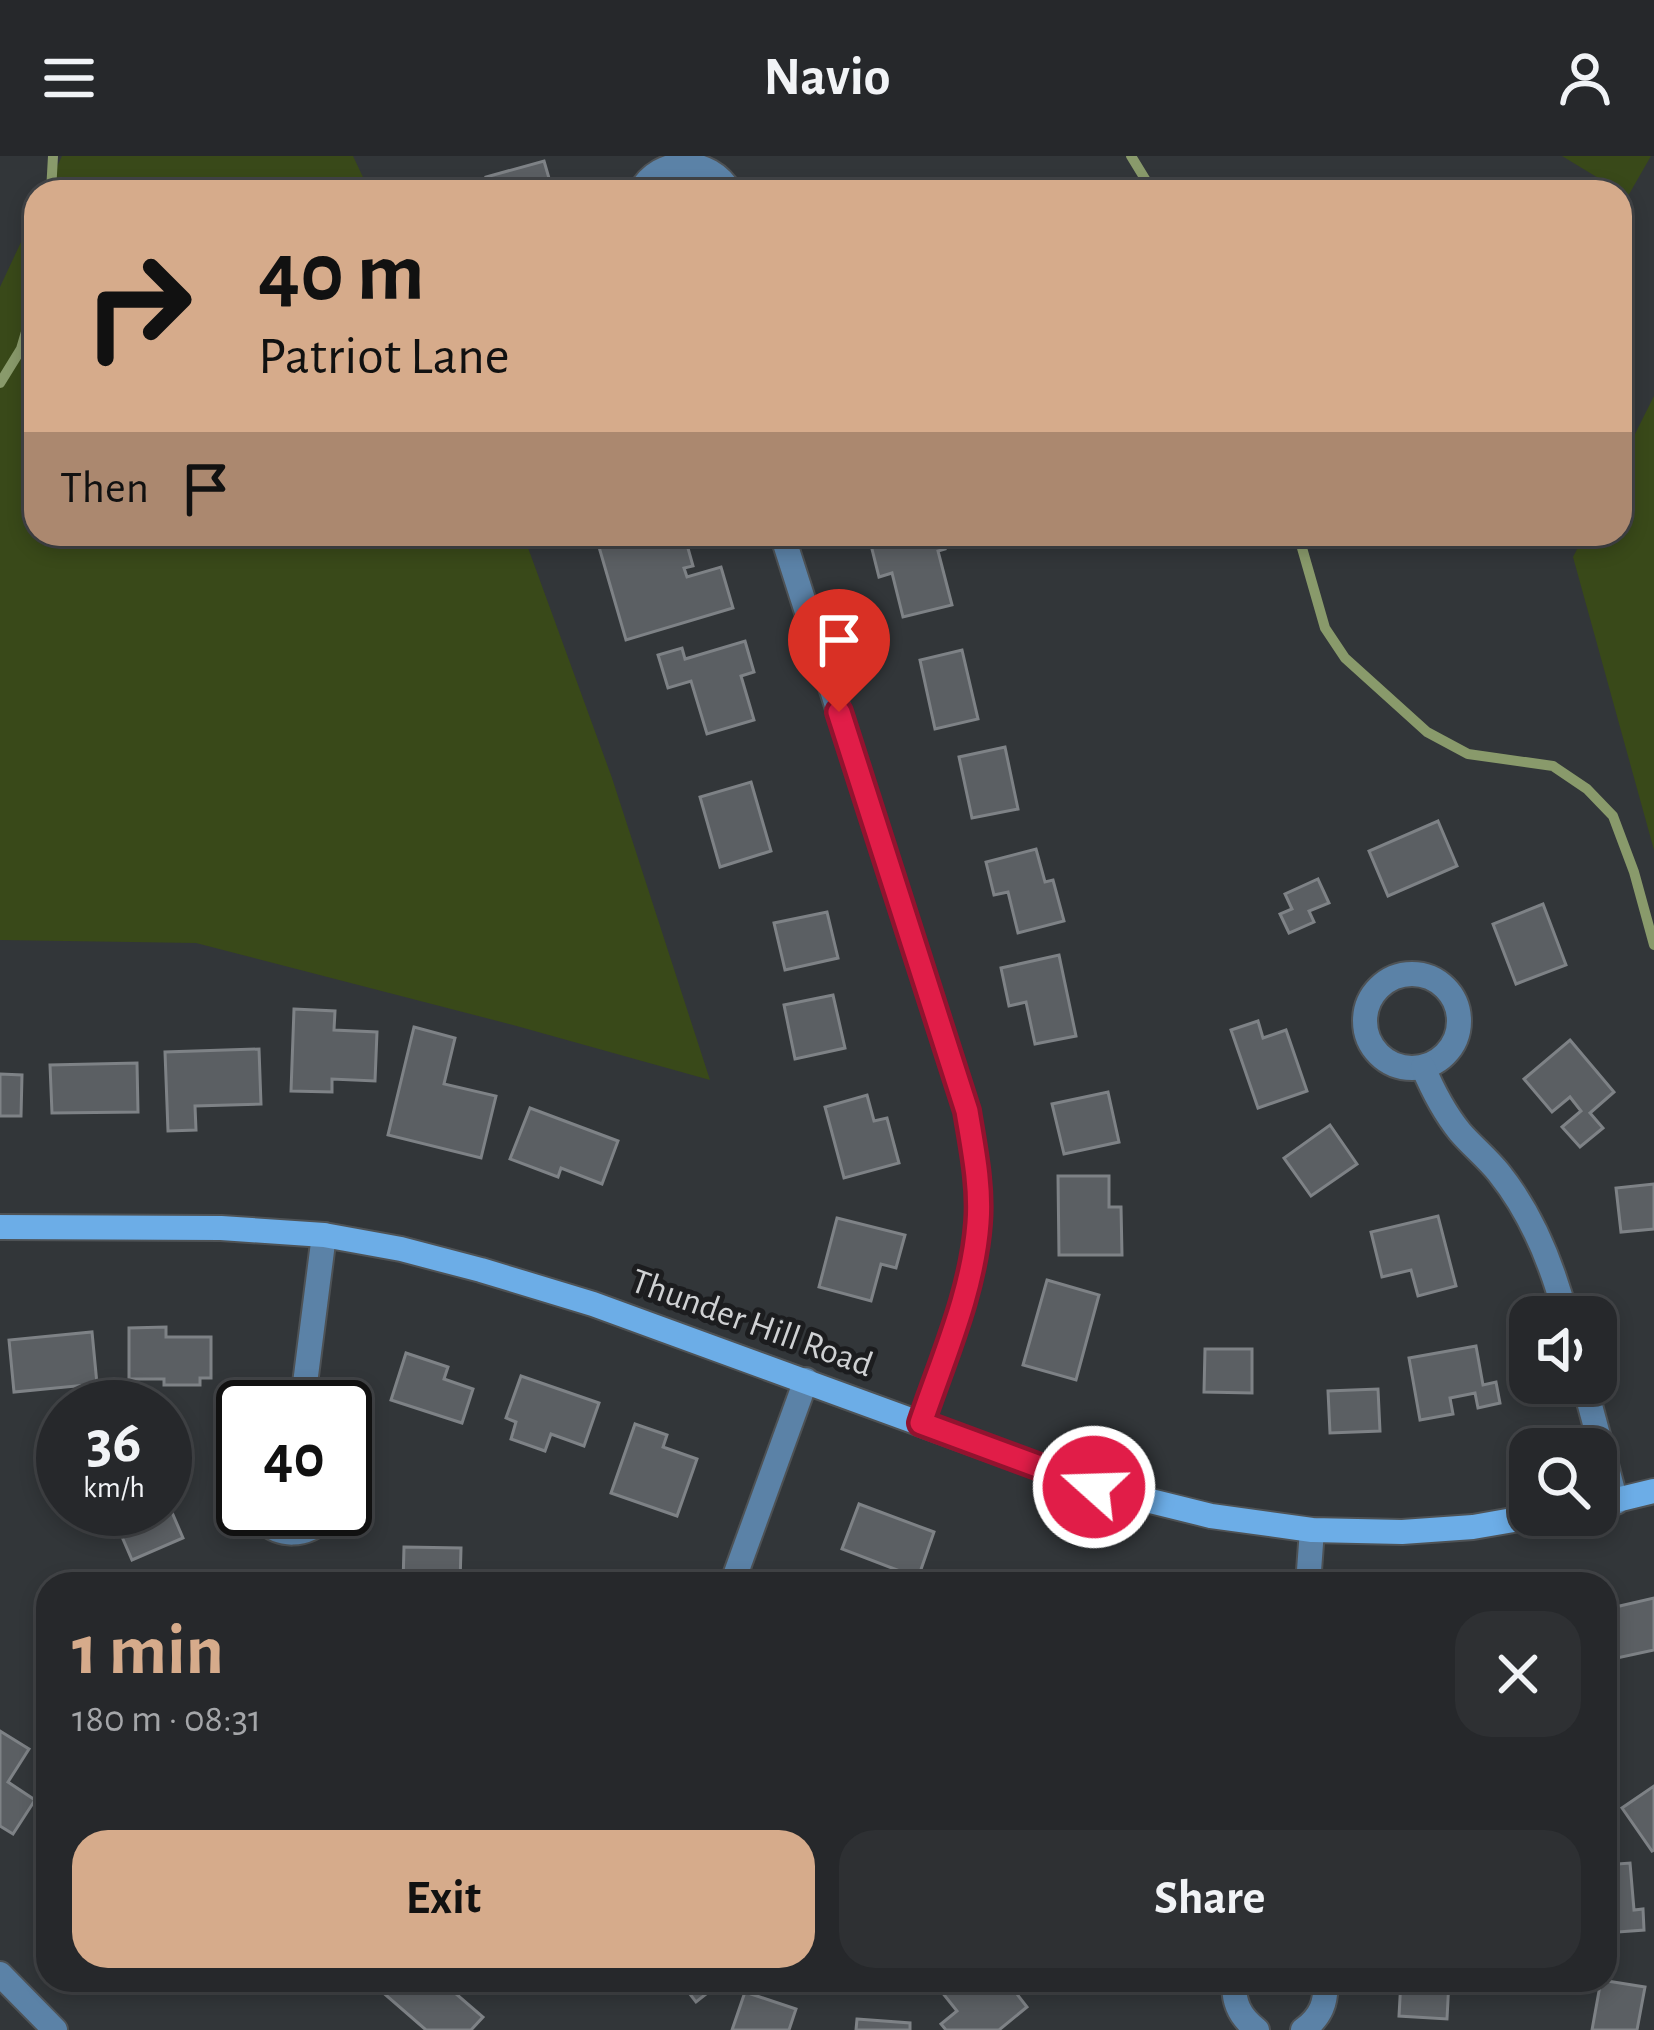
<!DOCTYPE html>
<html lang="en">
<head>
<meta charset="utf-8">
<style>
  body { margin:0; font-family:"Alegreya Sans",sans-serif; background:#2e3033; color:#f1f3f6; height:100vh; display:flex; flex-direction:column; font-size:45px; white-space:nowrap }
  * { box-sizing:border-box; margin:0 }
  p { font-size:39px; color:#a4a6a9 }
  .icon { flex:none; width:66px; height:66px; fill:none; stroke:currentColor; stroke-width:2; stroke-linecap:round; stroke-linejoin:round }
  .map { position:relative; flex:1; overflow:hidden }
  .panel { position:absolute; left:36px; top:1416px; width:1581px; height:420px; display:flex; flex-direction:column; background:#26282b; border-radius:36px; box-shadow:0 6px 18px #0003,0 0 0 3px #424447 }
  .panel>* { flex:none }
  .banner { position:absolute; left:24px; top:24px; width:1608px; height:366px; border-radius:36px; box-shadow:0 6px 18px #0003,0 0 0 3px #424447; background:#d6ab8b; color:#111; overflow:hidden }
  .controls { position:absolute; left:1509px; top:1140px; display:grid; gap:24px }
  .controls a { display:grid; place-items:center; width:108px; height:108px; border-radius:24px; background:#26282b; box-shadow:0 6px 18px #0003,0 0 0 3px #424447; font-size:60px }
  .speed { position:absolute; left:36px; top:1224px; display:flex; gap:24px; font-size:60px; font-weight:700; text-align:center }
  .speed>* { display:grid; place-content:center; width:156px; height:156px; border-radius:50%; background:#26282b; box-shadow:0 6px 18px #0003,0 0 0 3px #424447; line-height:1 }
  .speed small { font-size:30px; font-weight:400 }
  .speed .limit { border:6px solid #111; border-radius:18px; background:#fff; color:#111 }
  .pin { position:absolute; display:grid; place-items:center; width:102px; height:102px; color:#fff; margin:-123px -51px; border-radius:50% 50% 50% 0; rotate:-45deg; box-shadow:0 0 12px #0007 }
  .pin .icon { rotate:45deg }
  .me { position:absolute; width:132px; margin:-66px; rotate:290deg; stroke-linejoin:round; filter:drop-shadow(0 0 9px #0008) }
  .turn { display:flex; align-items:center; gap:42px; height:252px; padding:0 36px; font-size:54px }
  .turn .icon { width:156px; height:156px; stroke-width:2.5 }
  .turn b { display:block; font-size:84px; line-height:102px }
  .then { display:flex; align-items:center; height:114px; padding:0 36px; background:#0003; gap:24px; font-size:45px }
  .round { display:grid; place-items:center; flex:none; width:126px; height:126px; border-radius:36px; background:#2e3033 }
  .head { display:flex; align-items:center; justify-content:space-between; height:204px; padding:0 36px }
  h1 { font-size:72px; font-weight:700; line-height:90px; color:#d6ab8b }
  .action { display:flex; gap:24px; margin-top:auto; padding:24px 36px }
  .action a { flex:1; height:138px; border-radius:36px; background:#d6ab8b; color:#111; font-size:48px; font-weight:700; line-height:138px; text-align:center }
  .action a+a { background:#2e3033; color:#f1f3f6 }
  header { display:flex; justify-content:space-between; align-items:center; height:156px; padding:0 36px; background:#26282b; font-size:54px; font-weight:700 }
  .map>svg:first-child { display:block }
  .green { fill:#394919 }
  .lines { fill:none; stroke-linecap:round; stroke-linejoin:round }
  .stream { stroke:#899a6b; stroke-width:10 }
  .building { fill:#5b5f63; stroke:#7e8286; stroke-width:3 }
  .street-casing { stroke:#4e5255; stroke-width:28 }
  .secondary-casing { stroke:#4e5255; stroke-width:28 }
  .street { stroke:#5b82a7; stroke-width:24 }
  .secondary { stroke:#6cade7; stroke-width:24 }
  .route-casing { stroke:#92132f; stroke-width:30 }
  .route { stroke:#e11d48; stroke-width:21 }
  .labels { text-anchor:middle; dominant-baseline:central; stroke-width:10; stroke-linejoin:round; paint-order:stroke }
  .street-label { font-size:36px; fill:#cfd1d3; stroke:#1c1d1f }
</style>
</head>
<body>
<header><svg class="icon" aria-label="menu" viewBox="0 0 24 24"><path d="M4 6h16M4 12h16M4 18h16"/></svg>Navio<svg class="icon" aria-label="person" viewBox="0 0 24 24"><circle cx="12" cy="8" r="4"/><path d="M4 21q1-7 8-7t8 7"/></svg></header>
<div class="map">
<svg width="1654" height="1874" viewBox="0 0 1654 1874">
  <rect width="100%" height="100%" fill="#323639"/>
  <!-- green -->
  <g class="green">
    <polygon points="62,0 353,0 370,36 45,36"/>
    <polygon points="1562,0 1651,0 1628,40"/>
    <polygon points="36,54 36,378 523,378 612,622 710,924 513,869 196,787 0,784 0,131"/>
    <polygon points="1654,240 1654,694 1573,401 1585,378 1620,378 1620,308"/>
  </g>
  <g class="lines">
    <!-- stream -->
    <g class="stream">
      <polyline points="1131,0 1153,36"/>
      <polyline points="51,36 53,0"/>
      <polyline points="0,227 21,193 36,142"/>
      <polyline points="1298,378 1325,472 1345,502 1427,576 1468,598 1553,610 1587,633 1613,660 1634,716 1654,789"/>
    </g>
  </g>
  <!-- building -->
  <g class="building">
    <polygon points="544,5 553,36 490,36 486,21"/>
    <polygon points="644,378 684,378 693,410 684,412 687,421 721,411 733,452 626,484 599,391"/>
    <polygon points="897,378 941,378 945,393 938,395 952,449 903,461 892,417 879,421 870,385"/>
    <polygon points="745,485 754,516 741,520 754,564 707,578 691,525 668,532 658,499 682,492 685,503"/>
    <polygon points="962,494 978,563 935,573 920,504"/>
    <polygon points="1005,591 1018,653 972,662 959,601"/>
    <polygon points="751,626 771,695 720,711 700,641"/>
    <polygon points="1438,665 1457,710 1388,740 1369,695"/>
    <polygon points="1036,693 1045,726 1053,724 1064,765 1018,777 1008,736 994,739 986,706"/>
    <polygon points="1318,723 1329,747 1309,755 1314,766 1289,777 1280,758 1292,753 1285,738"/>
    <polygon points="1543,748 1566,809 1516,828 1493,768"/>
    <polygon points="827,756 838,802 785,814 774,767"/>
    <polygon points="1059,799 1076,880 1035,888 1026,846 1009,850 1001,812"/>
    <polygon points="833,839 845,892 795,903 784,849"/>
    <polygon points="294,853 335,855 334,874 377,876 375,925 332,923 332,936 291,935"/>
    <polygon points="1258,865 1263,882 1286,874 1307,935 1258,952 1231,874"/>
    <polygon points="414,871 455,882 444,928 496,940 481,1002 388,979"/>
    <polygon points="1570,884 1614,936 1590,957 1603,972 1580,991 1562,971 1581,955 1570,941 1552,956 1524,923"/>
    <polygon points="259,893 261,948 195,950 196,974 168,975 165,896"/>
    <polygon points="137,907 138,956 52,957 50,909"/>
    <polygon points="0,918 22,919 21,960 0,960"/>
    <polygon points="1108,936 1119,986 1064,998 1052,948"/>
    <polygon points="867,939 874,965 887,962 899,1007 844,1022 825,951"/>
    <polygon points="530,952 618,985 602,1028 561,1012 558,1021 510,1003"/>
    <polygon points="1330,969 1357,1008 1311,1040 1284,1002"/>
    <polygon points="1058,1020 1109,1020 1109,1051 1121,1051 1122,1099 1059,1099"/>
    <polygon points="1654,1028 1654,1073 1621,1076 1616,1032"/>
    <polygon points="1438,1060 1456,1130 1418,1140 1411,1114 1382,1121 1371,1076"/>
    <polygon points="837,1062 905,1079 896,1112 881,1108 871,1145 819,1131"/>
    <polygon points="1047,1124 1099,1139 1076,1224 1023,1209"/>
    <polygon points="166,1171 166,1181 211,1181 211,1222 200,1222 200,1229 164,1229 164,1223 129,1223 129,1172"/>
    <polygon points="92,1176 97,1228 14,1236 9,1184"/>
    <polygon points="1476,1190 1483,1229 1496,1226 1500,1247 1478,1252 1475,1237 1450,1242 1453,1258 1420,1264 1409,1202"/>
    <polygon points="1205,1193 1252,1193 1252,1237 1204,1236"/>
    <polygon points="406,1197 448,1211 444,1223 473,1233 462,1267 391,1244"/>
    <polygon points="521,1220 599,1247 584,1290 551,1278 545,1295 511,1283 516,1266 506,1262"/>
    <polygon points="1378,1233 1380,1275 1330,1277 1328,1235"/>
    <polygon points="635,1268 667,1279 663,1291 697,1303 677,1360 611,1337"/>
    <polygon points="165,1340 183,1382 132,1404 110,1353 165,1353"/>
    <polygon points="859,1348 934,1376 918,1422 842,1393"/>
    <polygon points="404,1391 461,1392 460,1428 403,1428"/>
    <polygon points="1019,1416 1054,1427 1056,1418 1087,1428 1015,1428"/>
    <polygon points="1654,1442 1654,1494 1617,1502 1607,1453"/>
    <polygon points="0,1575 29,1593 8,1626 35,1644 13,1678 0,1670"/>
    <polygon points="1654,1630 1654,1694 1652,1695 1622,1652"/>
    <polygon points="1630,1707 1634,1754 1643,1753 1644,1774 1605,1777 1605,1709"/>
    <polygon points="377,1824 440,1824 483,1861 471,1874 426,1874 373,1828"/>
    <polygon points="679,1824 724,1824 696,1846"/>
    <polygon points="955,1824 1006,1824 1027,1851 999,1874 946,1874 941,1868 957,1855 941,1835"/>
    <polygon points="1401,1824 1449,1824 1447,1863 1399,1860"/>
    <polygon points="1601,1824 1645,1831 1637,1874 1592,1874"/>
    <polygon points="745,1836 796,1853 789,1874 732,1874"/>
    <polygon points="857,1863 910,1867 910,1874 856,1874"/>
  </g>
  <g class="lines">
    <defs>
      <g id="street">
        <path d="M640,36C659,0 710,0 730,36"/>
        <path d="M782,378L967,955C973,992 981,1030 978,1067C973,1136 943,1202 921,1267"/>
        <circle cx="1412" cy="865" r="47"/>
        <path d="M1423,911C1433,935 1443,955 1460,976C1472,990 1487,1002 1499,1017C1531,1057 1553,1111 1566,1161"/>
        <polyline points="1584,1227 1616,1346"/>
        <polyline points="302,1251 324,1079"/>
        <path d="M252,1353C276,1385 309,1384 333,1353"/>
        <polyline points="732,1428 806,1224"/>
        <polyline points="1308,1428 1312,1374"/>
        <polyline points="0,1818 55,1874"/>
        <path d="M1235,1824C1232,1846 1240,1861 1257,1874"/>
        <path d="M1303,1874C1321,1861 1327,1846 1325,1824"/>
      </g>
      <g id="secondary">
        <polyline points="0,1071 221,1072 324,1079 401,1093 481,1114 593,1148 1094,1331 1211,1360 1312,1374 1402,1376 1473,1371 1542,1359"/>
        <polyline points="1596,1349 1654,1335"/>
      </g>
    </defs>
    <!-- street casing -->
    <use href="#street" class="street-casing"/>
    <!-- secondary casing -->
    <use href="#secondary" class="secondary-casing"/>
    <!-- street -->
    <use href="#street" class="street"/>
    <!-- secondary -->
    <use href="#secondary" class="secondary"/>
  </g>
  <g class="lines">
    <defs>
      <path id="route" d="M839,556L967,955C973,992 981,1030 978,1067C973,1136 943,1202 921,1267L1094,1331"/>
    </defs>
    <!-- route casing -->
    <use href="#route" class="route-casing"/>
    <!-- route -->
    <use href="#route" class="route"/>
  </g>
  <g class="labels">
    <!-- street labels -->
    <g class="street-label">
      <text transform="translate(752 1167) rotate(20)">Thunder Hill Road</text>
    </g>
  </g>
</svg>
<div class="controls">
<a><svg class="icon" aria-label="sound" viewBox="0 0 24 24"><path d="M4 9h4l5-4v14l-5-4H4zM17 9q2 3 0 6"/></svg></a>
<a><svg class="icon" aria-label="search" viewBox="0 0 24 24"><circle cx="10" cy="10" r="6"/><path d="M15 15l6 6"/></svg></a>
</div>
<div class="speed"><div>36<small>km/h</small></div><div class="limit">40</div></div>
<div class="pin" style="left:839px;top:556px;background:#d93025"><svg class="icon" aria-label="arrive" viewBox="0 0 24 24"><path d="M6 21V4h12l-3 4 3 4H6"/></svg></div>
<svg class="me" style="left:1094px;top:1331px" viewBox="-20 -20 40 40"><circle r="17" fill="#e11d48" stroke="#fff" stroke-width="3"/><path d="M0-11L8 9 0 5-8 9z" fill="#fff"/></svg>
<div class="banner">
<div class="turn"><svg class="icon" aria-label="right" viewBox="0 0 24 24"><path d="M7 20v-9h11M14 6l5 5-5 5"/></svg><div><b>40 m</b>Patriot Lane</div></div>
<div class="then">Then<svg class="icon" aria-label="arrive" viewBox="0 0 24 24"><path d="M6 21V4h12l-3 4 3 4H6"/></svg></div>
</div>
<section class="panel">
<div class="head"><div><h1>1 min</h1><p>180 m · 08:31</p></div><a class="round"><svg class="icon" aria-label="close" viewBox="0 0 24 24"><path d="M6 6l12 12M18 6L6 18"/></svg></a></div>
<div class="action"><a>Exit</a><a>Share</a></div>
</section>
</div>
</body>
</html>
